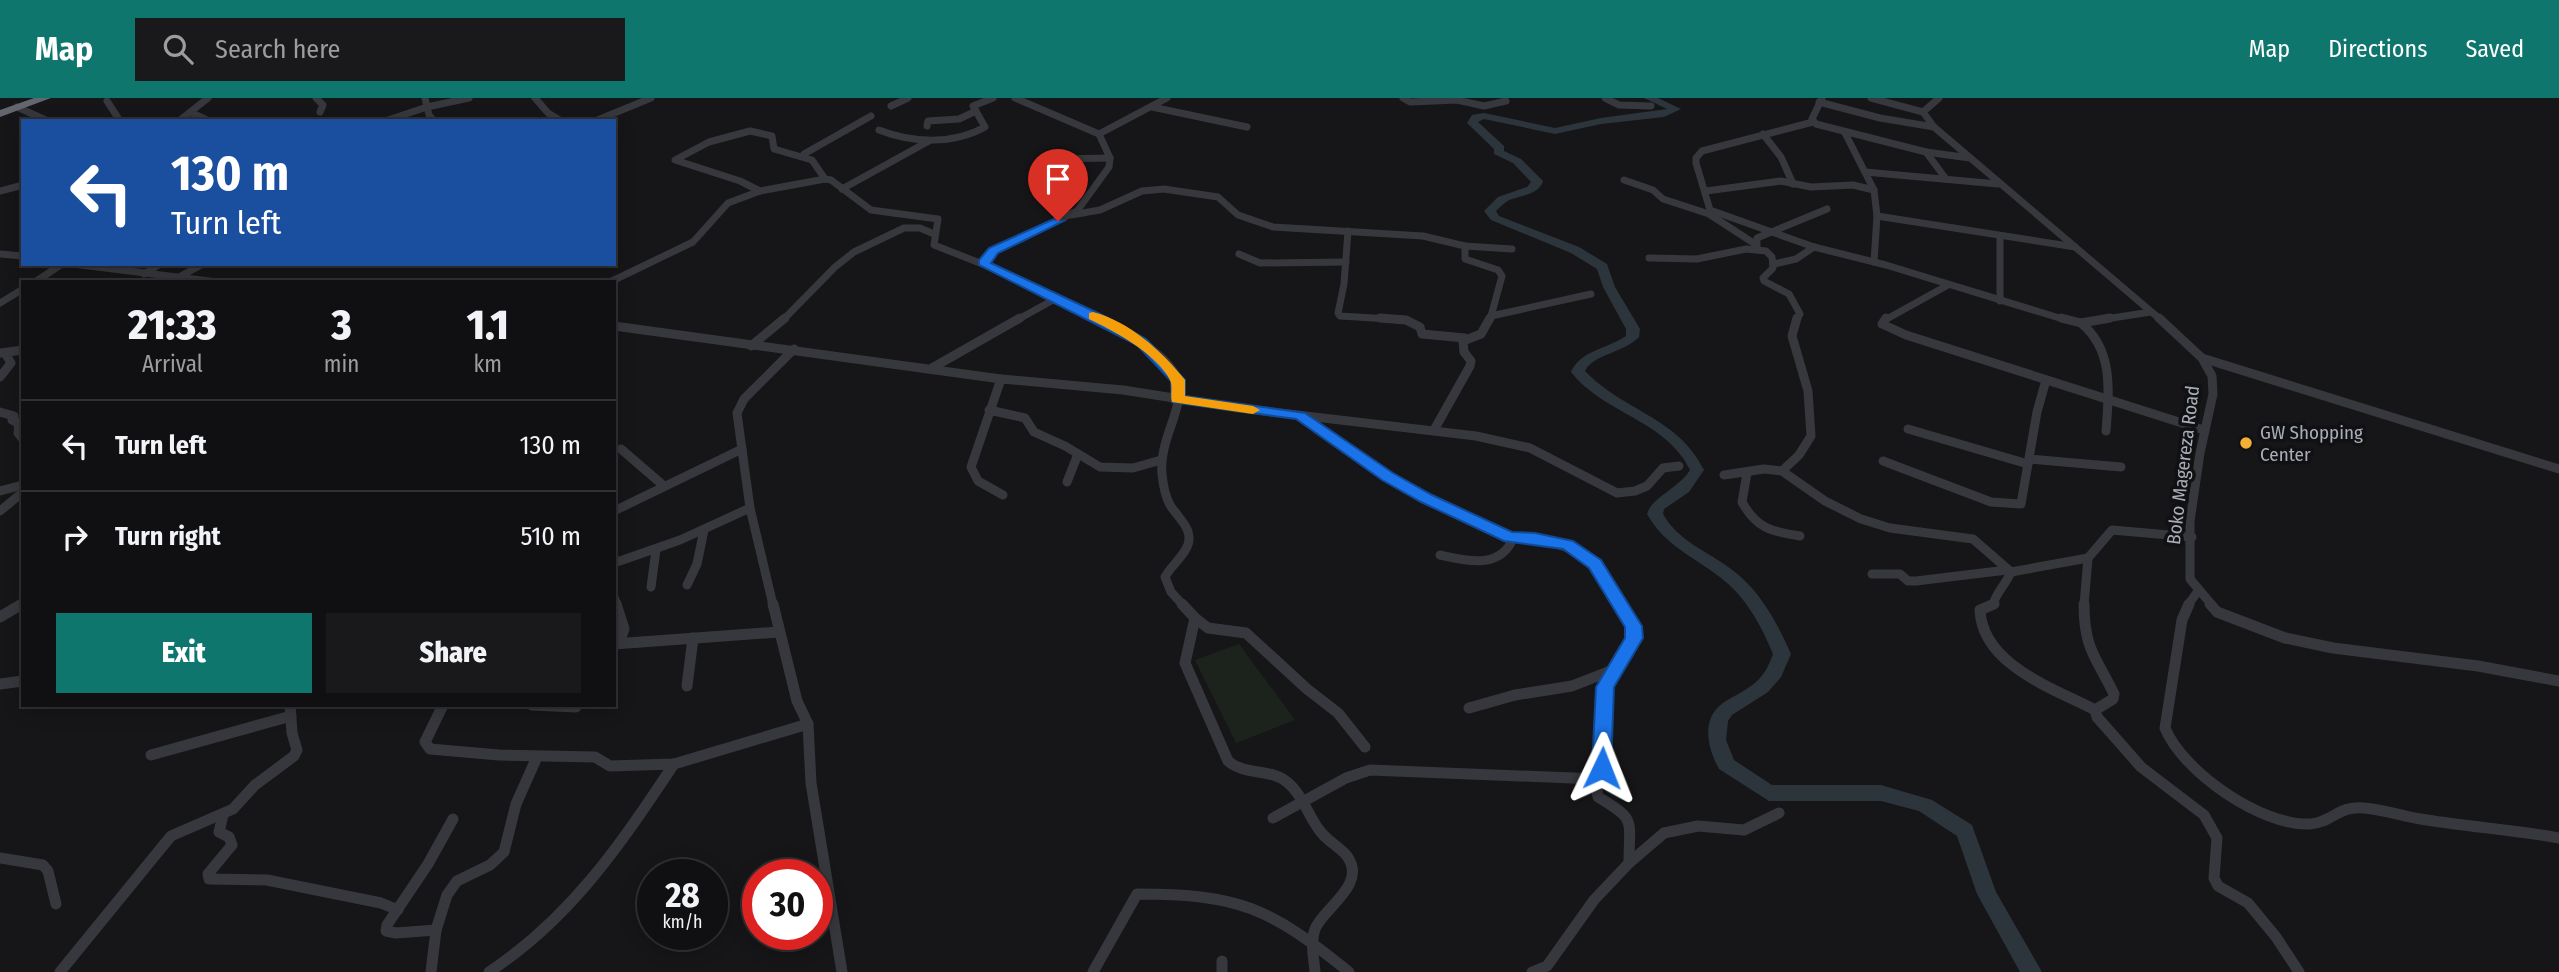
<!DOCTYPE html>
<html lang="en">
<head>
<meta charset="utf-8">
<style>
  body { margin:0; font-family:"Fira Sans Condensed",sans-serif; background:#19191b; color:#f1f3f6; height:100vh; display:flex; flex-direction:column; font-size:26px; white-space:nowrap }
  * { box-sizing:border-box; margin:0 }
  p { font-size:23px; color:#9c9d9f }
  .icon { flex:none; width:38px; height:38px; fill:none; stroke:currentColor; stroke-width:2; stroke-linecap:round; stroke-linejoin:round }
  .map { position:relative; flex:1; overflow:hidden }
  .side { position:absolute; left:21px; top:182px; width:595px; height:427px; display:flex; flex-direction:column; background:#101012; border-radius:0px; box-shadow:0 4px 18px #0003,0 0 0 2px #303032 }
  .side>* { flex:none }
  .banner { position:absolute; left:21px; top:21px; width:595px; height:147px; border-radius:0px; box-shadow:0 4px 18px #0003,0 0 0 2px #303032; background:#1a4fa0; color:#fff; overflow:hidden }
  .speed { position:absolute; left:637px; top:761px; display:flex; gap:14px; font-size:35px; font-weight:700; text-align:center }
  .speed>* { display:grid; place-content:center; width:91px; height:91px; border-radius:50%; background:#101012; box-shadow:0 4px 18px #0003,0 0 0 2px #303032; line-height:1 }
  .speed small { font-size:18px; font-weight:400 }
  .speed .limit { border:10px solid #d22; background:#fff; color:#111 }
  .pin { position:absolute; display:grid; place-items:center; width:60px; height:60px; color:#fff; margin:-72px -30px; border-radius:50% 50% 50% 0; rotate:-45deg; box-shadow:0 0 7px #0007 }
  .pin .icon { rotate:45deg }
  .me { position:absolute; width:77px; margin:-38px; rotate:2deg; stroke-linejoin:round; filter:drop-shadow(0 0 5px #0008) }
  .turn { display:flex; align-items:center; gap:24px; height:147px; padding:0 35px; font-size:32px }
  .turn .icon { width:91px; height:91px; stroke-width:2.5 }
  .turn b { display:block; font-size:49px; line-height:60px }
  .eta { display:flex; justify-content:space-evenly; align-items:center; height:119px; text-align:center }
  .eta b { font-size:42px; font-weight:800; line-height:49px }
  .button { display:flex; gap:14px; margin-top:auto; padding:14px 35px }
  .button a { flex:1; height:80px; border-radius:0px; background:#0f766e; color:#fff; font-size:28px; font-weight:800; line-height:80px; text-align:center }
  .button a+a { background:#19191b; color:#f1f3f6 }
  ul { padding:0; list-style:none }
  li { display:flex; align-items:center; gap:21px; height:91px; padding:0 35px; border-top:2px solid #303032 }
  li div { flex:1 }
  li b { display:block; font-size:26px }
  li em { font-style:normal }
  header { display:flex; align-items:center; gap:42px; box-sizing:border-box; height:98px; padding:0 35px; background:#0f766e; color:#fff }
  header strong { font-size:33px }
  nav { display:flex; gap:38px; margin-inline-start:auto; font-size:24px }
  .search { width:490px; height:63px; background:#19191b; display:flex; align-items:center; gap:18px; box-sizing:border-box; padding:0 24px; border-radius:0px; color:#9c9d9f; font-size:26px }
  .map>svg:first-child { display:block }
  .green { fill:#1c231d }
  .lines { fill:none; stroke-linecap:round; stroke-linejoin:round }
  .river { fill:#2c353c; fill-rule:evenodd }
  .street-far2 { stroke:#37383d; stroke-width:7 }
  .street-far1 { stroke:#37383d; stroke-width:9 }
  .street { stroke:#37383d; stroke-width:11 }
  .highway { fill:#63666e; fill-rule:evenodd }
  .route { fill:#1a73e8; stroke:#114b97; stroke-width:2 }
  .slow { fill:#f59e0b }
  .poi-dot { fill:#f2b134; stroke:#111113; stroke-width:2.5 }
  .labels { text-anchor:middle; dominant-baseline:central; stroke-width:7; stroke-linejoin:round; paint-order:stroke }
  .poi-label { font-size:19px; fill:#a8adb8; stroke:#111113; text-anchor:start }
  .street-label { font-size:19px; fill:#a8adb8; stroke:#111113 }
</style>
</head>
<body>
<header>
<strong>Map</strong>
<div class="search"><svg class="icon" aria-label="search" viewBox="0 0 24 24"><circle cx="10" cy="10" r="6"/><path d="M15 15l6 6"/></svg>Search here</div>
<nav><a>Map</a><a>Directions</a><a>Saved</a></nav>
</header>
<div class="map">
<svg width="2559" height="874" viewBox="0 0 2559 874">
  <rect width="100%" height="100%" fill="#161618"/>
  <!-- green -->
  <polygon class="green" points="1239,546 1295,622 1236,645 1195,562"/>
  <g class="lines">
    <!-- river -->
    <path class="river" d="M1644,0H1658L1681,11L1664,19L1601,26L1555,36L1484,21L1478,24L1504,48V53L1521,61L1543,83C1539,97 1521,97 1509,102C1504,105 1500,109 1496,113L1499,118L1579,149L1607,166L1615,189L1640,231L1639,239C1624,255 1593,256 1585,273C1623,313 1678,319 1704,372L1689,394L1664,411L1663,416C1678,443 1707,453 1731,471C1759,491 1777,524 1791,556L1781,579L1768,594L1732,617L1728,623L1726,642L1734,662L1772,687H1881L1932,702L1972,727L1996,794L2042,874H2020L1977,796L1957,738L1919,713L1881,703H1769L1719,671C1708,651 1700,621 1723,605C1733,598 1746,593 1756,584C1765,576 1769,567 1773,556C1761,527 1746,499 1721,480C1693,458 1665,448 1647,416C1652,399 1678,391 1690,372C1666,322 1604,316 1571,274C1581,252 1607,251 1626,238V231L1603,189L1597,171L1571,155L1491,122L1484,113L1498,99L1527,89L1531,84L1513,65L1494,56V51L1467,25L1472,17L1484,15L1555,30L1601,20L1667,11Z"/>
    <!-- street-far2 -->
    <g class="street-far2">
      <polyline points="316,0 323,7 320,14"/>
      <polyline points="425,0 429,17 434,23"/>
      <polyline points="535,0 548,15 561,23"/>
      <polyline points="1015,0 1099,36 1110,60 1109,69 1077,113 996,151 988,159 985,167 1102,222"/>
      <polyline points="1403,0 1410,4 1457,2 1484,8 1506,3"/>
      <polyline points="1605,0 1619,7 1651,8"/>
      <polyline points="1822,0 1812,21 1816,26 1926,54 1970,60"/>
      <polyline points="1871,0 1923,14"/>
      <polyline points="1939,0 1923,14 1934,29 2161,222"/>
      <polyline points="107,3 120,23"/>
      <polyline points="1819,4 1880,20 1934,29"/>
      <polyline points="891,8 908,0"/>
      <polyline points="17,9 48,23"/>
      <polyline points="1152,9 1247,29"/>
      <polyline points="192,15 209,23"/>
      <polyline points="179,23 208,0"/>
      <polyline points="385,23 427,9 469,0"/>
      <polyline points="595,23 651,0"/>
      <polyline points="1813,24 1702,53 1696,60 1696,65 1710,112 1814,149 1886,167 2066,222"/>
      <polyline points="927,28 928,23 959,21 976,13"/>
      <path d="M879,32C912,45 953,47 985,29L973,8L993,0"/>
      <polygon points="750,33 772,38 774,51 812,62 825,81 760,93 740,83 675,62 709,44"/>
      <polyline points="1845,35 1874,92 1877,118 1874,164"/>
      <polyline points="1099,36 1167,0"/>
      <polyline points="1763,36 1781,59 1793,86"/>
      <polyline points="1926,54 1946,81"/>
      <polyline points="804,56 871,18"/>
      <polyline points="1055,61 1110,60"/>
      <polyline points="1865,74 1998,86"/>
      <polyline points="825,81 831,82 871,112 938,121 934,147 985,167"/>
      <polyline points="1624,82 1653,92 1663,101 1709,116 1755,146"/>
      <polyline points="842,91 929,43"/>
      <polyline points="0,93 23,87"/>
      <polyline points="1706,93 1781,83 1811,89 1853,87 1874,92"/>
      <polyline points="1071,117 1100,112 1142,93 1164,91 1218,99 1238,117 1273,129 1423,138 1465,148 1512,151"/>
      <polyline points="1877,118 2075,149"/>
      <polyline points="1348,133 1344,186 1338,215 1340,218 1406,222"/>
      <polyline points="2000,138 2000,203"/>
      <polyline points="1465,148 1465,161 1498,172 1502,178 1490,222"/>
      <polyline points="1757,150 1757,140 1827,111"/>
      <polyline points="0,156 23,158"/>
      <polyline points="1239,156 1260,165 1346,164"/>
      <polyline points="1649,160 1697,161 1746,151 1766,153 1772,159 1773,170 1763,180 1764,183 1789,196 1800,216 1796,222"/>
      <polyline points="73,166 217,184"/>
      <polyline points="1774,166 1796,161 1814,149"/>
      <polyline points="144,176 160,166"/>
      <polyline points="179,179 203,166"/>
      <polyline points="35,184 62,166"/>
      <polyline points="610,184 693,144 728,105 760,93"/>
      <polyline points="0,205 23,191"/>
      <polyline points="1491,218 1591,196"/>
      <polyline points="783,222 835,169 854,154 904,130 920,130 934,136"/>
      <polyline points="1017,222 1055,201"/>
      <polyline points="1885,222 1948,187"/>
      <polyline points="2099,222 2151,214"/>
    </g>
    <!-- street-far1 -->
    <g class="street-far1">
      <path d="M1098,220C1123,232 1174,258 1179,287C1181,297 1177,309 1174,319C1168,337 1160,356 1162,376C1163,386 1165,398 1170,407C1178,420 1195,432 1187,449C1182,460 1171,468 1165,479L1171,494L1183,507"/>
      <polyline points="1380,220 1406,222 1420,229 1422,236 1465,240"/>
      <polyline points="1886,220 1882,226 1906,237 2204,332"/>
      <polyline points="2061,220 2081,225 2110,220"/>
      <polyline points="2159,220 2202,260 2212,278 2213,296 2200,355 2190,423 2190,481 2212,507"/>
      <path d="M2081,225C2114,252 2109,294 2106,333"/>
      <polyline points="614,228 1001,281 1123,292 1238,310 1476,338 1530,350 1617,395 1635,393 1647,388 1663,370 1679,368"/>
      <polyline points="751,248 785,220"/>
      <polyline points="1,255 23,252"/>
      <polyline points="2202,260 2559,371"/>
      <polyline points="932,270 1020,220"/>
      <polyline points="0,279 11,265 5,255"/>
      <polyline points="1001,281 971,369 978,383 1003,397"/>
      <polyline points="989,312 1025,320 1034,334 1065,348 1100,369 1133,370 1161,362"/>
      <polyline points="0,314 14,318 12,322 19,325 18,335 23,341"/>
      <path d="M1300,318L1388,378L1512,443C1498,471 1466,463 1440,457"/>
      <polyline points="1908,331 2028,366"/>
      <polyline points="1434,332 1470,268 1471,263 1464,254 1463,243 1481,236 1490,220"/>
      <polyline points="621,351 664,388"/>
      <polyline points="2030,361 2121,369"/>
      <polyline points="1883,363 1991,404 2021,406 2037,314 2046,282"/>
      <polyline points="1782,373 1799,357 1811,338 1808,293 1792,238 1797,220"/>
      <path d="M1747,375L1742,404C1756,430 1772,434 1800,438"/>
      <polyline points="1724,377 1764,371 1782,373 1825,403 1861,421 1890,430 1973,441 2011,474 2088,460 2112,432 2192,439"/>
      <polyline points="1067,384 1078,356"/>
      <polyline points="0,393 23,387"/>
      <polyline points="0,413 23,394"/>
      <polyline points="614,413 742,351"/>
      <path d="M1509,440C1573,444 1587,452 1620,507"/>
      <polyline points="614,465 680,442 750,410"/>
      <polyline points="1872,476 1900,476 1908,483 1916,483 2007,472"/>
      <polyline points="687,487 697,466 704,432"/>
      <polyline points="651,489 656,452"/>
      <polyline points="614,499 617,507"/>
      <polyline points="19,507 23,505"/>
      <polyline points="773,507 750,410 737,315 744,301 794,251"/>
      <path d="M1993,507C1995,496 2006,486 2011,474"/>
      <polyline points="2084,507 2088,460"/>
      <polyline points="2188,507 2198,493"/>
    </g>
    <!-- street -->
    <g class="street">
      <polyline points="616,506 624,531 619,545"/>
      <polyline points="773,506 797,603 808,626 811,685 842,874"/>
      <path d="M1182,506L1195,520L1185,565L1228,663C1245,678 1270,670 1287,684C1303,697 1308,718 1320,733C1327,743 1340,749 1347,758C1368,787 1323,810 1315,831C1310,845 1314,860 1315,874"/>
      <path d="M1619,506L1633,529V538L1627,553L1606,586L1603,604L1604,653L1597,694L1598,699C1637,722 1629,721 1629,765"/>
      <path d="M1994,506L1980,512C1982,567 2055,591 2095,612"/>
      <path d="M2084,506C2084,551 2096,559 2114,596L2113,601L2095,612L2097,619L2141,669L2204,717L2217,740L2214,780L2218,788L2248,805L2276,839L2299,874"/>
      <path d="M2189,506L2182,522L2165,630C2183,674 2261,728 2310,726C2331,725 2339,707 2364,710C2386,712 2406,719 2427,722C2471,729 2515,732 2559,740"/>
      <polyline points="2210,506 2217,514 2285,540 2333,550 2478,568 2559,583"/>
      <polyline points="0,519 22,506"/>
      <polyline points="1195,520 1208,530 1246,535 1307,591 1338,615 1365,649"/>
      <polyline points="614,546 779,534"/>
      <polyline points="0,586 23,583"/>
      <polyline points="687,588 693,540"/>
      <polyline points="443,607 425,644 430,651 499,657 595,659 610,668 674,666 808,626"/>
      <polyline points="532,607 576,609"/>
      <polyline points="1469,610 1515,597 1572,588 1613,572"/>
      <polyline points="151,657 291,618"/>
      <polyline points="223,717 219,734 229,739 232,747 208,776 209,781 267,782 381,805 398,812"/>
      <polyline points="1273,720 1346,680 1370,672 1597,681"/>
      <polyline points="0,760 43,767 48,773 56,806"/>
      <polyline points="436,832 396,835 386,833 387,827 428,766 453,721"/>
      <polyline points="1222,863 1222,874"/>
      <polyline points="60,874 171,738 233,711 255,687 294,658 297,652 292,635 290,607"/>
      <polyline points="431,874 436,832 447,797 457,783 490,767 504,754 516,706 537,659"/>
      <path d="M489,874C571,820 620,747 674,666"/>
      <path d="M1093,874L1137,796C1240,796 1270,810 1349,874"/>
      <polyline points="1532,874 1547,868 1594,802 1629,765 1664,735 1698,728 1744,732 1779,715"/>
    </g>
    <!-- highway -->
    <polygon class="highway" points="34,0 51,0 0,19 0,12"/>
  </g>
  <!-- route -->
  <polygon class="route" points="1054,121 1064,123 998,155 991,165 1100,216 1146,241 1185,282 1185,298 1305,315 1393,375 1432,397 1512,434 1535,435 1573,443 1601,462 1642,528 1643,540 1614,589 1611,670 1608,675 1602,677 1595,675 1592,670 1596,589 1625,540 1625,529 1589,470 1563,451 1504,443 1421,404 1382,382 1296,321 1172,304 1171,283 1137,247 979,167 979,162 989,150"/>
  <!-- slow -->
  <path class="slow" d="M1093,214C1130,224 1162,253 1185,282V298L1253,308L1260,312L1253,316L1172,304C1170,297 1173,288 1170,282C1158,257 1113,232 1089,221V215Z"/>
  <!-- markers -->
  <circle class="poi-dot" cx="2246" cy="345" r="7"/>
  <g class="labels">
    <!-- poi labels -->
    <g class="poi-label">
      <text x="2260" y="334">GW Shopping<tspan x="2260" dy="22">Center</tspan></text>
    </g>
    <!-- street labels -->
    <g class="street-label">
      <text transform="translate(2183 367) rotate(-83)">Boko Magereza Road</text>
    </g>
  </g>
</svg>
<div class="speed"><div>28<small>km/h</small></div><div class="limit">30</div></div>
<div class="pin" style="left:1058px;top:123px;background:#d93025"><svg class="icon" aria-label="arrive" viewBox="0 0 24 24"><path d="M6 21V4h12l-3 4 3 4H6"/></svg></div>
<svg class="me" style="left:1602px;top:670px" viewBox="-20 -20 40 40"><path d="M0-17L14 15 0 8-14 15z" fill="#1a73e8" stroke="#fff" stroke-width="4"/></svg>
<div class="banner">
<div class="turn"><svg class="icon" aria-label="left" viewBox="0 0 24 24"><path d="M17 20v-9H6M10 6l-5 5 5 5"/></svg><div><b>130 m</b>Turn left</div></div>
</div>
<section class="side">
<div class="eta">
<div><b>21:33</b><p>Arrival</p></div>
<div><b>3</b><p>min</p></div>
<div><b>1.1</b><p>km</p></div>
</div>
<ul>
<li><svg class="icon" aria-label="left" viewBox="0 0 24 24"><path d="M17 20v-9H6M10 6l-5 5 5 5"/></svg><div><b>Turn left</b></div><em>130 m</em></li>
<li><svg class="icon" aria-label="right" viewBox="0 0 24 24"><path d="M7 20v-9h11M14 6l5 5-5 5"/></svg><div><b>Turn right</b></div><em>510 m</em></li>
</ul>
<div class="button"><a>Exit</a><a>Share</a></div>
</section>
</div>
</body>
</html>
